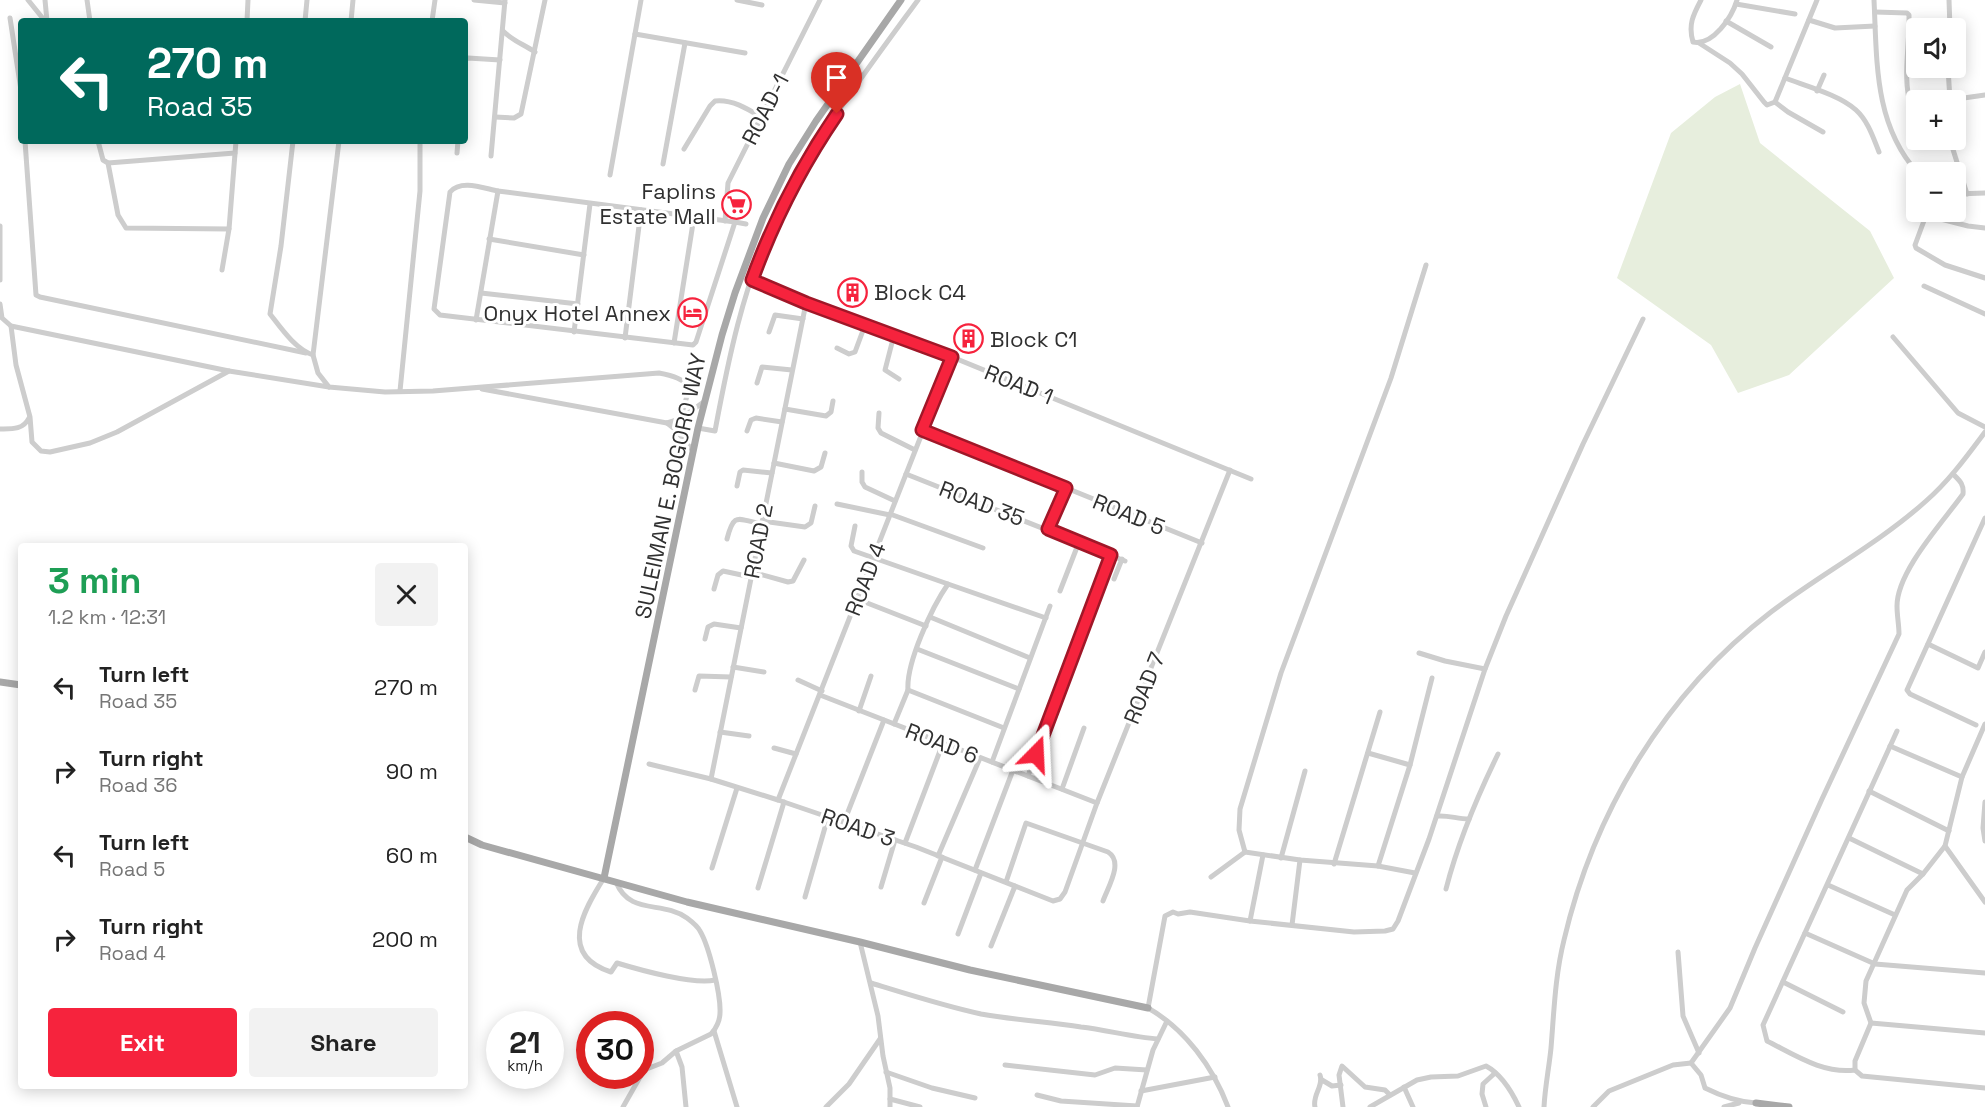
<!DOCTYPE html>
<html lang="en">
<head>
<meta charset="utf-8">
<style>
  body { margin:0; font-family:"Space Grotesk",sans-serif; background:#f2f2f2; color:#222; height:100vh; display:flex; flex-direction:column; font-size:22px; white-space:nowrap }
  * { box-sizing:border-box; margin:0 }
  p { font-size:20px; color:#767676 }
  .icon { flex:none; width:33px; height:33px; fill:none; stroke:currentColor; stroke-width:2; stroke-linecap:round; stroke-linejoin:round }
  .map { position:relative; flex:1; overflow:hidden }
  .panel { position:absolute; left:18px; top:543px; width:450px; height:546px; display:flex; flex-direction:column; background:#fff; border-radius:6px; box-shadow:0 3px 15px #0003 }
  .panel>* { flex:none }
  .top-card { position:absolute; left:18px; top:18px; width:450px; height:126px; border-radius:6px; box-shadow:0 3px 15px #0003; background:#00695c; color:#fff; overflow:hidden }
  .buttons { position:absolute; left:1906px; top:18px; display:grid; gap:12px }
  .buttons a { display:grid; place-items:center; width:60px; height:60px; border-radius:6px; background:#fff; box-shadow:0 3px 15px #0003; font-size:30px }
  .speed { position:absolute; left:486px; top:1011px; display:flex; gap:12px; font-size:30px; font-weight:700; text-align:center }
  .speed>* { display:grid; place-content:center; width:78px; height:78px; border-radius:50%; background:#fff; box-shadow:0 3px 15px #0003; line-height:1 }
  .speed small { font-size:15px; font-weight:400 }
  .speed .limit { border:9px solid #d22; background:#fff; color:#111 }
  .pin { position:absolute; display:grid; place-items:center; width:51px; height:51px; color:#fff; margin:-62px -26px; border-radius:50% 50% 50% 0; rotate:-45deg; box-shadow:0 0 6px #0007 }
  .pin .icon { rotate:45deg }
  .me { position:absolute; width:66px; margin:-33px; rotate:21deg; stroke-linejoin:round; filter:drop-shadow(0 0 4px #0008) }
  .turn { display:flex; align-items:center; gap:21px; height:126px; padding:0 30px; font-size:27px }
  .turn .icon { width:78px; height:78px; stroke-width:2.5 }
  .turn b { display:block; font-size:42px; line-height:51px }
  .round { display:grid; place-items:center; flex:none; width:63px; height:63px; border-radius:6px; background:#f2f2f2 }
  .summary { display:flex; align-items:center; justify-content:space-between; height:102px; padding:0 30px }
  h1 { font-size:36px; font-weight:600; line-height:45px; color:#1e9e55 }
  .primary-button { display:flex; gap:12px; margin-top:auto; padding:12px 30px }
  .primary-button a { flex:1; height:69px; border-radius:6px; background:#f6233d; color:#fff; font-size:24px; font-weight:600; line-height:69px; text-align:center }
  .primary-button a+a { background:#f2f2f2; color:#222 }
  ul { padding:0; list-style:none }
  li { display:flex; align-items:center; gap:18px; height:84px; padding:0 30px }
  li div { flex:1 }
  li b { display:block; font-size:22px }
  li em { font-style:normal }
  .map>svg:first-child { display:block }
  .green { fill:#e7eedd }
  .lines { fill:none; stroke-linecap:round; stroke-linejoin:round }
  .minor { stroke:#cdcdcd; stroke-width:5 }
  .major { stroke:#a8a8a8; stroke-width:7 }
  .route-casing { stroke:#a01728; stroke-width:15 }
  .route { stroke:#f6233d; stroke-width:10 }
  .labels { text-anchor:middle; dominant-baseline:central; stroke-width:6; stroke-linejoin:round; paint-order:stroke }
  .street-label { font-size:22px; fill:#303030; stroke:#fff }
  .poi-label { font-size:22px; fill:#303030; stroke:#fff; text-anchor:end }
</style>
</head>
<body>
<div class="map">
<svg width="1985" height="1107" viewBox="0 0 1985 1107">
  <rect width="100%" height="100%" fill="#fff"/>
  <!-- green -->
  <polygon class="green" points="1740,84 1760,143 1870,231 1894,278 1789,375 1738,393 1711,345 1617,278 1671,133 1715,97"/>
  <g class="lines">
    <!-- minor -->
    <g class="minor">
      <polyline points="28,0 45,21"/>
      <polyline points="45,0 47,21"/>
      <polyline points="87,0 90,21"/>
      <polyline points="474,0 505,3"/>
      <polyline points="737,0 762,5"/>
      <path d="M1701,0C1693,15 1688,25 1693,42C1713,46 1732,17 1737,0"/>
      <path d="M1874,0C1877,61 1874,124 1917,172"/>
      <polyline points="1949,0 1950,28"/>
      <polyline points="1736,4 1795,14"/>
      <path d="M1875,12L1907,13L1909,15C1910,46 1902,77 1911,107L1917,110"/>
      <polyline points="10,18 21,90"/>
      <polyline points="1809,20 1835,28 1875,26"/>
      <polyline points="247,21 248,0"/>
      <polyline points="305,21 307,0"/>
      <polyline points="351,21 353,0"/>
      <polyline points="432,21 435,0"/>
      <polyline points="1726,21 1771,47"/>
      <path d="M503,31C513,41 523,44 535,52"/>
      <polyline points="635,34 745,53"/>
      <polyline points="1699,43 1730,63 1742,74 1764,102 1767,105 1775,102 1817,0"/>
      <polyline points="465,60 468,58 500,60"/>
      <polyline points="1948,68 1950,100"/>
      <path d="M1785,78C1806,86 1840,95 1856,110C1868,121 1873,137 1879,152"/>
      <polyline points="1817,91 1824,75"/>
      <polyline points="1950,100 1985,95"/>
      <polyline points="1775,102 1788,112 1823,132"/>
      <polyline points="495,117 514,118 521,114 545,0"/>
      <polyline points="1950,140 1967,194"/>
      <polyline points="25,141 36,295 40,297 306,353"/>
      <polyline points="98,141 103,160 108,163 118,215 126,228 229,229"/>
      <path d="M293,141L281,246L270,314C281,328 295,349 313,355L318,373L329,387"/>
      <path d="M684,149L710,106L715,101C732,99 748,109 761,117"/>
      <polyline points="457,153 458,141"/>
      <polyline points="491,156 505,0"/>
      <polyline points="108,163 235,153"/>
      <polyline points="663,164 685,43"/>
      <polyline points="610,175 641,0"/>
      <polyline points="1956,194 1985,193"/>
      <polyline points="725,221 728,183 820,0"/>
      <path d="M735,222L696,342L693,345L440,315L434,309L450,192C461,179 483,188 498,191L735,222L746,224"/>
      <polyline points="0,226 0,280"/>
      <polyline points="1985,228 1968,226 1929,216 1925,218 1915,245 1916,248 1945,265 1985,278"/>
      <polyline points="489,239 584,255"/>
      <polyline points="222,270 229,229 236,141"/>
      <polyline points="752,280 806,303 952,357 1251,479"/>
      <polyline points="1924,286 1985,314"/>
      <polyline points="481,293 578,304"/>
      <polyline points="0,304 2,318 11,326 229,371"/>
      <polyline points="476,320 498,191"/>
      <path d="M11,326L16,365L30,417L32,442L41,451L50,452L90,443L117,432L229,371L329,387L385,392L433,391L659,373C697,380 689,389 680,419"/>
      <polyline points="574,332 590,204"/>
      <polyline points="769,332 775,315 803,319"/>
      <polyline points="894,335 885,370 899,379"/>
      <polyline points="1893,337 1958,413 1985,427"/>
      <polyline points="625,338 641,210"/>
      <polyline points="674,343 694,217"/>
      <polyline points="837,348 849,354 855,352 865,325"/>
      <polyline points="313,355 339,141"/>
      <polyline points="757,383 762,367 792,370"/>
      <polyline points="482,389 667,423 680,419 705,401"/>
      <polyline points="400,391 420,191 420,141"/>
      <polyline points="785,409 826,416 831,412 833,401"/>
      <polyline points="879,413 878,428 881,433 915,450"/>
      <polyline points="667,423 676,430 693,451"/>
      <path d="M698,428L715,431C728,361 743,287 774,221C812,142 866,71 918,0"/>
      <path d="M0,429C12,429 23,430 29,418"/>
      <polyline points="923,430 1202,543"/>
      <polyline points="747,431 751,420 756,418 782,422"/>
      <polyline points="774,463 814,471 821,467 825,453"/>
      <polyline points="862,472 862,482 865,487 895,501"/>
      <polyline points="906,474 1125,561"/>
      <polyline points="737,486 740,472 743,470 772,473"/>
      <polyline points="837,504 890,515"/>
      <polyline points="890,514 983,548"/>
      <polyline points="762,521 805,527 811,523 815,506"/>
      <polyline points="855,526 851,546 854,551 948,584"/>
      <polyline points="1048,529 1066,488"/>
      <path d="M727,539C734,512 737,519 762,524"/>
      <polyline points="752,572 788,582 793,581 804,560"/>
      <polyline points="1114,579 1122,559"/>
      <polyline points="714,589 718,575 723,571 751,577"/>
      <polyline points="1060,591 1079,542"/>
      <polyline points="857,599 926,626"/>
      <polyline points="930,617 1030,658"/>
      <polyline points="705,639 708,627 714,624 741,628"/>
      <polyline points="1928,644 1978,668 1985,652"/>
      <polyline points="917,649 1019,689"/>
      <polyline points="1419,653 1445,661 1485,669"/>
      <polyline points="733,667 764,672"/>
      <polyline points="798,680 822,691"/>
      <polyline points="695,690 699,676 731,677"/>
      <path d="M908,690C906,663 932,607 948,584L1046,618"/>
      <polyline points="820,695 1097,803"/>
      <polyline points="859,711 871,676"/>
      <polyline points="894,724 908,690 1004,728"/>
      <polyline points="1976,725 1910,694 1907,690 1985,518"/>
      <path d="M1897,731L1763,1025L1767,1041C1795,1055 1823,1074 1855,1070L1862,1076L1985,1088"/>
      <polyline points="720,732 749,736"/>
      <polyline points="1890,746 1962,777"/>
      <polyline points="774,748 796,754"/>
      <polyline points="1368,753 1410,765"/>
      <polyline points="992,762 1050,606"/>
      <polyline points="649,764 711,779 778,800 916,847 1053,901 1060,899 1065,892 1097,803 1230,470"/>
      <polyline points="1028,776 1111,555"/>
      <polyline points="711,779 806,303"/>
      <polyline points="1062,789 1084,728"/>
      <polyline points="1869,791 1949,831"/>
      <polyline points="778,800 952,357"/>
      <polyline points="1985,802 1983,828 1985,841"/>
      <path d="M1437,816C1449,815 1457,819 1469,819"/>
      <polyline points="844,822 884,720"/>
      <polyline points="1849,838 1923,874"/>
      <polyline points="905,843 943,743"/>
      <polyline points="1945,846 1985,902"/>
      <polyline points="1245,852 1239,830 1240,809 1281,673 1391,378 1426,265"/>
      <polyline points="938,856 980,758"/>
      <polyline points="1281,858 1305,771"/>
      <polyline points="1334,864 1380,712"/>
      <polyline points="1378,866 1410,765 1432,678"/>
      <polyline points="712,868 737,788"/>
      <polyline points="975,870 1013,770"/>
      <polyline points="1211,877 1245,852 1300,860 1378,866 1415,873"/>
      <path d="M604,878C583,911 558,955 611,972L617,963C640,970 694,985 715,980"/>
      <path d="M616,882C630,916 662,900 687,918C691,921 698,927 700,931C709,946 721,995 720,1013C720,1020 716,1029 711,1034L676,1051L662,1063L644,1070L623,1107"/>
      <path d="M1006,882L1026,823L1108,852C1124,862 1108,887 1103,901"/>
      <polyline points="1828,885 1895,915"/>
      <polyline points="881,887 895,840"/>
      <polyline points="758,888 784,802"/>
      <path d="M1446,889C1458,842 1477,797 1498,754"/>
      <polyline points="805,897 828,817"/>
      <polyline points="924,903 942,857"/>
      <polyline points="1250,921 1263,855"/>
      <polyline points="1292,925 1300,860"/>
      <polyline points="1805,933 1875,964 1985,973"/>
      <polyline points="958,934 981,873"/>
      <polyline points="860,942 878,1016 883,1056 890,1088 890,1107"/>
      <polyline points="991,946 1015,886"/>
      <polyline points="1678,952 1683,1016 1699,1053"/>
      <polyline points="1783,982 1843,1012"/>
      <path d="M871,983C907,994 944,1006 981,1014C1015,1020 1048,1022 1081,1027C1107,1030 1132,1037 1158,1039"/>
      <polyline points="1871,1023 1985,1033"/>
      <polyline points="714,1031 737,1107"/>
      <polyline points="676,1051 682,1067 686,1107"/>
      <path d="M1691,1063L1730,1008L1755,948L1822,799L1899,634C1899,625 1897,616 1897,606C1897,571 1943,522 1963,494C1964,484 1960,481 1953,474"/>
      <polyline points="1005,1065 1095,1075 1115,1068 1147,1070"/>
      <polyline points="1855,1070 1855,1061 1871,1023 1864,1003 1866,981 1907,890 1923,874 1945,846 1962,777 1985,724"/>
      <polyline points="886,1072 932,1088 975,1098"/>
      <polyline points="1322,1080 1332,1086 1341,1085"/>
      <polyline points="1404,1087 1413,1107"/>
      <polyline points="1141,1091 1215,1077"/>
      <polyline points="1037,1095 1061,1101 1137,1106"/>
      <polyline points="890,1099 920,1107"/>
      <polyline points="826,1107 849,1084 880,1039"/>
      <polyline points="1137,1107 1153,1050 1167,1021"/>
      <path d="M1228,1107C1213,1067 1185,1029 1148,1008L1165,916L1173,912L1178,914L1190,912L1250,921L1354,932L1385,931L1393,929L1398,921L1429,839L1485,669L1506,616L1583,444L1643,319"/>
      <path d="M1315,1107C1312,1095 1324,1086 1320,1075"/>
      <polyline points="1343,1107 1339,1075 1342,1066 1365,1087 1385,1090 1390,1095"/>
      <path d="M1370,1107L1417,1080L1431,1077L1458,1076L1486,1066C1501,1074 1512,1092 1519,1107"/>
      <polyline points="1486,1107 1482,1094 1483,1084 1495,1073"/>
      <path d="M1544,1107C1545,1087 1549,1068 1551,1048C1554,1012 1555,976 1564,940C1594,812 1665,693 1771,612C1821,574 1878,544 1926,501C1949,481 1967,456 1985,432"/>
      <path d="M1593,1107L1609,1091L1673,1065L1691,1063L1701,1075L1705,1088C1721,1096 1738,1102 1756,1103"/>
      <polyline points="1724,1107 1739,1103"/>
    </g>
    <!-- major -->
    <g class="major">
      <polyline points="0,682 21,685"/>
      <polyline points="465,837 482,845 687,902 860,942 970,970 1148,1008"/>
      <polyline points="604,878 698,428 722,335 735,293 763,218 789,164 816,121 901,0"/>
      <polyline points="1756,1103 1789,1107"/>
    </g>
  </g>
  <g class="lines">
    <defs>
      <path id="route" d="M837,114C800,168 774,219 752,280L806,303L952,357L922,430L1066,488L1048,529L1111,555L1036,754"/>
    </defs>
    <!-- route casing -->
    <use href="#route" class="route-casing"/>
    <!-- route -->
    <use href="#route" class="route"/>
  </g>
  <!-- icons -->
  <defs>
    <symbol id="supermarket-ring" viewBox="-11 -11 22 22"><circle r="9.5" fill="#fff" stroke="#f6233d" stroke-width="1.5"/><path d="M-6-5.5h2.5l.6 2H6L4.5 2H-2.5L-4.4-4H-6ZM-1.5 3.2a1.3 1.3 0 1 0 .1 0ZM3 3.2a1.3 1.3 0 1 0 .1 0Z" fill="#f6233d"/></symbol>
    <symbol id="building-ring" viewBox="-11 -11 22 22"><circle r="9.5" fill="#fff" stroke="#f6233d" stroke-width="1.5"/><path d="M-4-6H4V6H1V3H-1V6H-4ZM-2.5-4.3h1.7v1.8h-1.7ZM.8-4.3h1.7v1.8H.8ZM-2.5-1h1.7V.8h-1.7ZM.8-1h1.7V.8H.8Z" fill="#f6233d"/></symbol>
    <symbol id="hotel-ring" viewBox="-11 -11 22 22"><circle r="9.5" fill="#fff" stroke="#f6233d" stroke-width="1.5"/><path d="M-6-4.5h1.5V1H6V5H4.5V3h-9V5H-6ZM-4 0a1.8 1.8 0 1 1 3.6 0ZM.5 0V-2.5h3Q6-2.5 6 0Z" fill="#f6233d"/></symbol>
  </defs>
  <g fill-rule="evenodd">
    <use href="#supermarket-ring" x="720" y="188" width="33" height="33"/>
    <use href="#building-ring" x="836" y="276" width="33" height="33"/>
    <use href="#hotel-ring" x="676" y="296" width="33" height="33"/>
    <use href="#building-ring" x="952" y="322" width="33" height="33"/>
  </g>
  <g class="labels">
    <!-- street labels -->
    <g class="street-label">
      <text transform="translate(765 109) rotate(-63)">ROAD-1</text>
      <text transform="translate(1019 384) rotate(22)">ROAD 1</text>
      <text transform="translate(670 486) rotate(-78)">SULEIMAN E. BOGORO WAY</text>
      <text transform="translate(982 503) rotate(21)">ROAD 35</text>
      <text transform="translate(1129 514) rotate(22)">ROAD 5</text>
      <text transform="translate(758 541) rotate(-79)">ROAD 2</text>
      <text transform="translate(865 579) rotate(-69)">ROAD 4</text>
      <text transform="translate(1144 688) rotate(-68)">ROAD 7</text>
      <text transform="translate(942 743) rotate(21)">ROAD 6</text>
      <text transform="translate(858 827) rotate(19)">ROAD 3</text>
    </g>
    <!-- poi labels -->
    <g class="poi-label">
      <text x="716" y="191">Faplins<tspan x="716" dy="25">Estate Mall</tspan></text>
      <text x="874" y="292" text-anchor="start">Block C4</text>
      <text x="671" y="313">Onyx Hotel Annex</text>
      <text x="990" y="339" text-anchor="start">Block C1</text>
    </g>
  </g>
</svg>
<div class="buttons">
<a><svg class="icon" aria-label="sound" viewBox="0 0 24 24"><path d="M4 9h4l5-4v14l-5-4H4zM17 9q2 3 0 6"/></svg></a>
<a>+</a>
<a>−</a>
</div>
<div class="speed"><div>21<small>km/h</small></div><div class="limit">30</div></div>
<div class="pin" style="left:837px;top:114px;background:#d93025"><svg class="icon" aria-label="arrive" viewBox="0 0 24 24"><path d="M6 21V4h12l-3 4 3 4H6"/></svg></div>
<svg class="me" style="left:1036px;top:754px" viewBox="-20 -20 40 40"><path d="M0-17L14 15 0 8-14 15z" fill="#f6233d" stroke="#fff" stroke-width="4"/></svg>
<div class="top-card">
<div class="turn"><svg class="icon" aria-label="left" viewBox="0 0 24 24"><path d="M17 20v-9H6M10 6l-5 5 5 5"/></svg><div><b>270 m</b>Road 35</div></div>
</div>
<section class="panel">
<div class="summary"><div><h1>3 min</h1><p>1.2 km · 12:31</p></div><a class="round"><svg class="icon" aria-label="close" viewBox="0 0 24 24"><path d="M6 6l12 12M18 6L6 18"/></svg></a></div>
<ul>
<li><svg class="icon" aria-label="left" viewBox="0 0 24 24"><path d="M17 20v-9H6M10 6l-5 5 5 5"/></svg><div><b>Turn left</b><p>Road 35</p></div><em>270 m</em></li>
<li><svg class="icon" aria-label="right" viewBox="0 0 24 24"><path d="M7 20v-9h11M14 6l5 5-5 5"/></svg><div><b>Turn right</b><p>Road 36</p></div><em>90 m</em></li>
<li><svg class="icon" aria-label="left" viewBox="0 0 24 24"><path d="M17 20v-9H6M10 6l-5 5 5 5"/></svg><div><b>Turn left</b><p>Road 5</p></div><em>60 m</em></li>
<li><svg class="icon" aria-label="right" viewBox="0 0 24 24"><path d="M7 20v-9h11M14 6l5 5-5 5"/></svg><div><b>Turn right</b><p>Road 4</p></div><em>200 m</em></li>
</ul>
<div class="primary-button"><a>Exit</a><a>Share</a></div>
</section>
</div>
</body>
</html>
